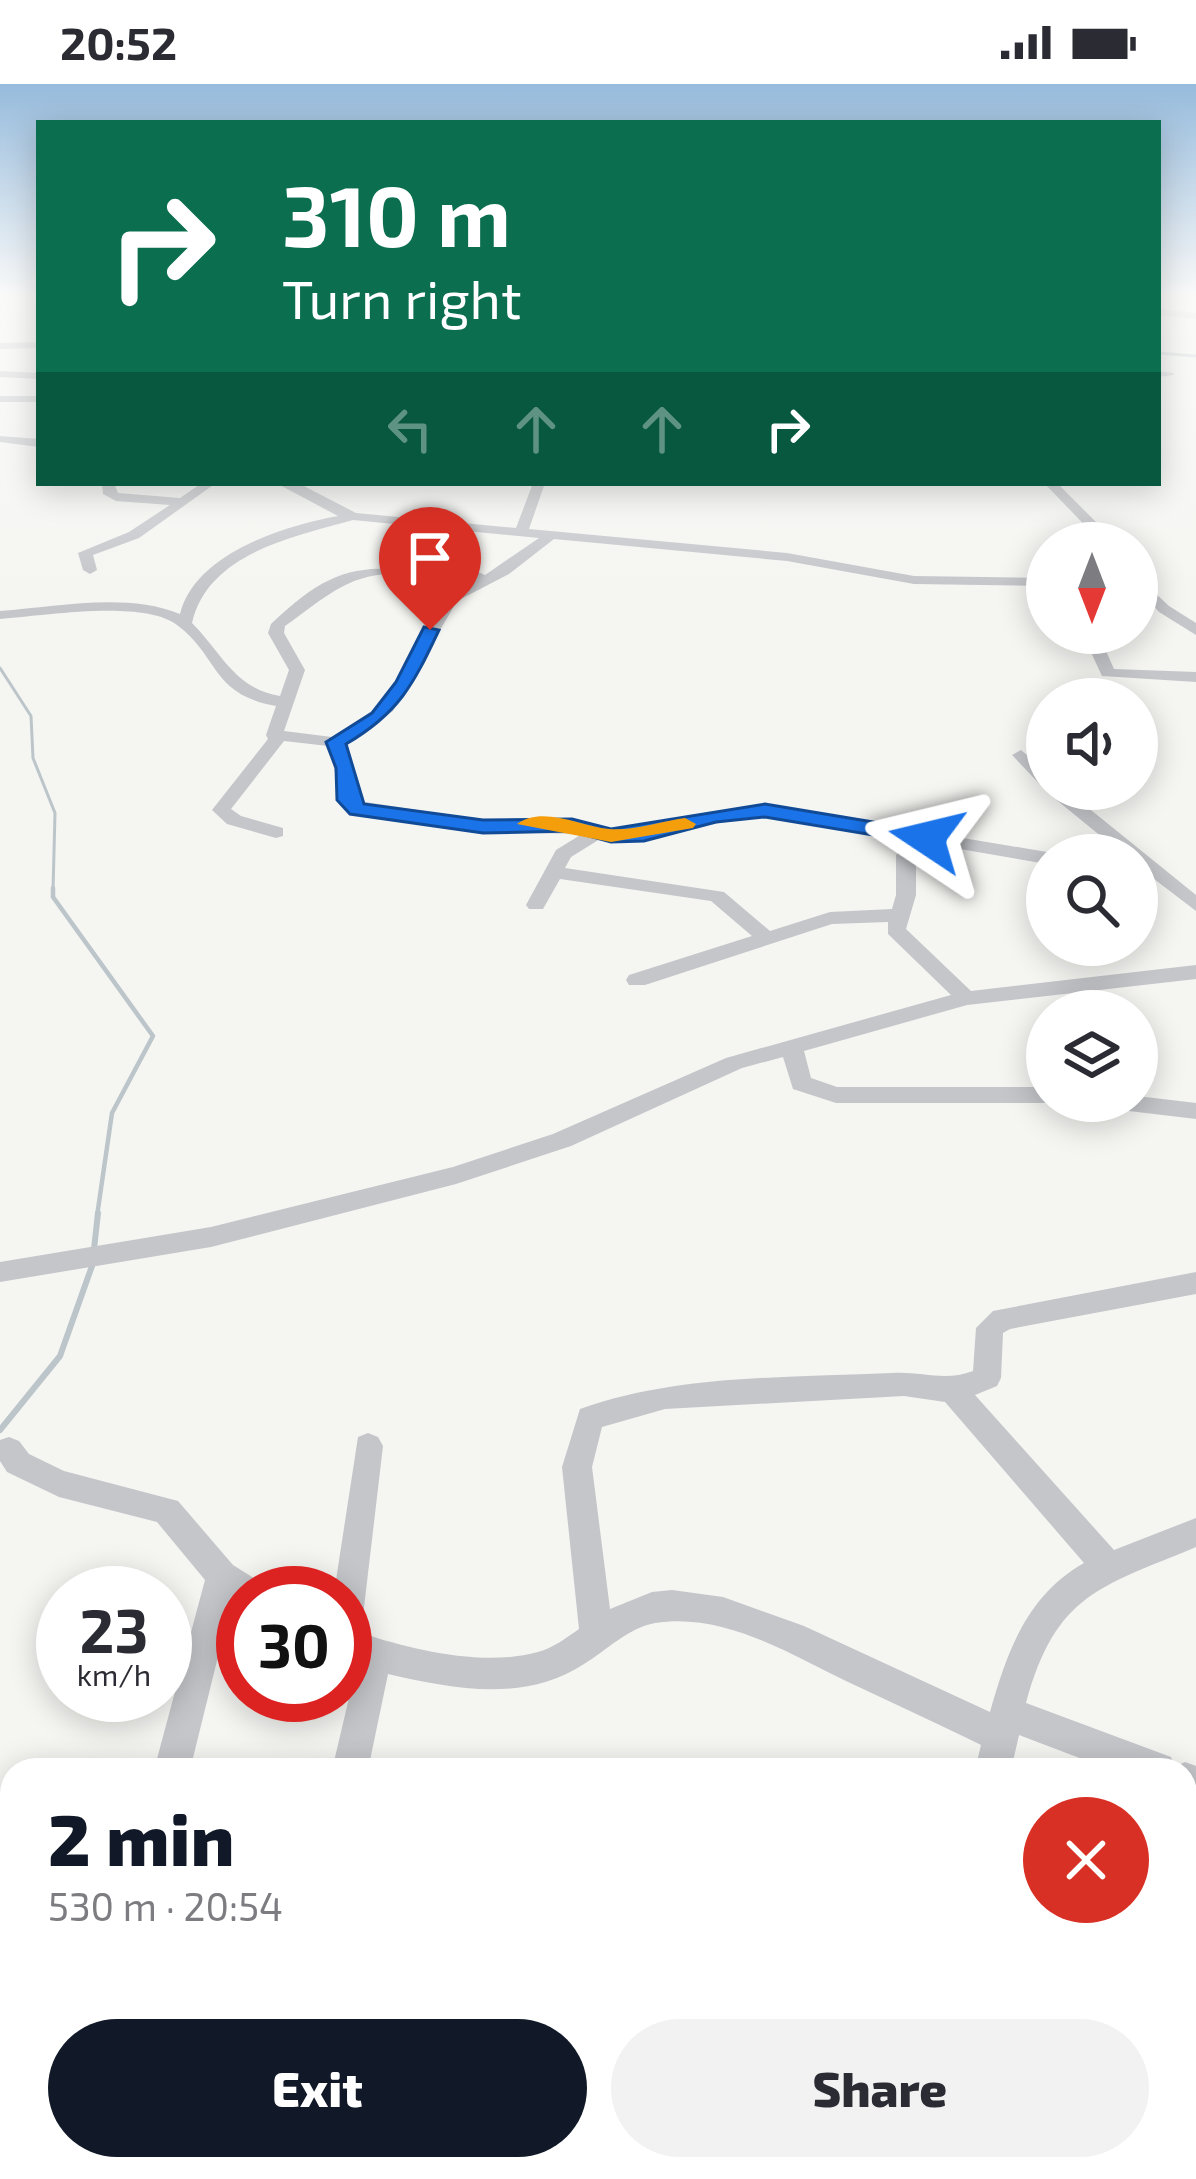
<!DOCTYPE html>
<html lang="en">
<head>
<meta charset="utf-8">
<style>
  body { margin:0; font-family:"Exo 2",sans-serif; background:#f2f2f3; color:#2b2b33; height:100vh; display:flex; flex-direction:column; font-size:45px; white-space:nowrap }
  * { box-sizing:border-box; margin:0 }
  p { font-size:39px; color:#7c7c81 }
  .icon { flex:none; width:66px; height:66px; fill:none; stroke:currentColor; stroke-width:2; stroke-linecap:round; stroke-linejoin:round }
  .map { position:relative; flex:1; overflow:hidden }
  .side { position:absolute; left:0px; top:1674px; width:1197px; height:423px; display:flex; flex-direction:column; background:#fff; border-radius:36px 36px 0 0; box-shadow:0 6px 30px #0003 }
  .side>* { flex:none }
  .top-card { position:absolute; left:36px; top:36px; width:1125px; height:366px; border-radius:0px; box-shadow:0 6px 30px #0003; background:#0b6e4f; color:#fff; overflow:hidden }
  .needle { width:78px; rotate:180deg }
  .tools { position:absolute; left:1026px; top:438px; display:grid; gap:24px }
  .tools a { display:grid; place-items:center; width:132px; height:132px; border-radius:50%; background:#fff; box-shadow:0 6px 30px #0003; font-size:60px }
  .speed { position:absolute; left:36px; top:1482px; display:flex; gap:24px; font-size:60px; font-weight:700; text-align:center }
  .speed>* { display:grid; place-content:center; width:156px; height:156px; border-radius:50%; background:#fff; box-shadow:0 6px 30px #0003; line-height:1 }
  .speed small { font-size:30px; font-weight:400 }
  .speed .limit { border:18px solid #d22; background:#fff; color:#111 }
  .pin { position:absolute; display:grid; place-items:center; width:102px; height:102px; color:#fff; margin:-123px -51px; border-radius:50% 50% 50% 0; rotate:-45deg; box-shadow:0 0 12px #0007 }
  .pin .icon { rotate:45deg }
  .me { position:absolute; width:132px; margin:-66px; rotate:280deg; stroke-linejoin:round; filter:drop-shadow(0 0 9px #0008) }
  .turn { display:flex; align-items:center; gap:42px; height:252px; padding:0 48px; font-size:54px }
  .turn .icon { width:156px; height:156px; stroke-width:2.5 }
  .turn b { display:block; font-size:84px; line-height:102px }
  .lanes { display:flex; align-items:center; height:114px; padding:0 48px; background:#0003; justify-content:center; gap:60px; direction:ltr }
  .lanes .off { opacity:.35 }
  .round { display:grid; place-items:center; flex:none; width:126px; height:126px; border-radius:63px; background:#f2f2f3 }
  .head { display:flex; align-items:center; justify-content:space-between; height:204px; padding:0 48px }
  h1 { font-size:72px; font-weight:800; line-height:90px; color:#111827 }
  .action { display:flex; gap:24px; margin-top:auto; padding:24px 48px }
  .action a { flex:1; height:138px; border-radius:72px; background:#111827; color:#fff; font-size:48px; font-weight:800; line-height:138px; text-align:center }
  .action a+a { background:#f2f2f3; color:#2b2b33 }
  .status { display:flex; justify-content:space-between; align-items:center; height:84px; padding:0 60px; background:#fff; direction:ltr }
  .status svg { height:33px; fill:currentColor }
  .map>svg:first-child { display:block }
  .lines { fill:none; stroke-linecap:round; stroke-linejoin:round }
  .stream-far2 { stroke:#bcc5ca; stroke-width:3 }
  .stream-far1 { stroke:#bcc5ca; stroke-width:4.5 }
  .stream { stroke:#bcc5ca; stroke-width:6 }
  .minor { fill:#c4c6ca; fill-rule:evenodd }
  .route { fill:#1a73e8; stroke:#114b97; stroke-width:3 }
  .slow { fill:#f59e0b }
</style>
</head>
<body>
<div class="status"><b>20:52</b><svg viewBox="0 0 49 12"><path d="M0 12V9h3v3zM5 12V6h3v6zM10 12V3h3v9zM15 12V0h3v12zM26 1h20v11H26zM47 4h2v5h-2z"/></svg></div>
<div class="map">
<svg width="1196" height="2095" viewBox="0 0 1196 2095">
  <rect width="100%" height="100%" fill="#f5f5f2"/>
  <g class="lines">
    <!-- stream-far2 -->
    <g class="stream-far2">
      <polyline points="1158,269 1196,272"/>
      <polyline points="0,584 31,632 33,674 55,729 53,807"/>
    </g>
    <!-- stream-far1 -->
    <polyline class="stream-far1" points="53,804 53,813 153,952 112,1029 97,1132"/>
    <!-- stream -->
    <g class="stream">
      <polyline points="94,1165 98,1129"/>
      <polyline points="0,1346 60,1272 92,1182"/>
    </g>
    <!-- minor -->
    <g class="minor">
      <polygon points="1158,225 1196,229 1196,235 1158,231"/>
      <polygon points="39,258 39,264 0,265 0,259"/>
      <polygon points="0,287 39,289 39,295 0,293"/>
      <polygon points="1158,287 1173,289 1174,291 1158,293"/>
      <rect x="0" y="312" width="39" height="6"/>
      <polygon points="0,352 39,355 39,363 0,358"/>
      <polygon points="102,399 114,399 118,409 180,414 202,399 216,399 139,454 93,471 97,486 90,490 83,486 78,469 129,448 170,421 116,417 103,410"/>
      <path d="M276,399H298L356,429L516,444L533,399H545L529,445L787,469L914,492L1047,494V502L914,500L787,477L554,455L509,490L457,517L393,627L344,660L359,717L483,736L572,735L611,746L765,721L1047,768L1054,771H1047V780L931,760L916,773V811L906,845L971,907L1196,881V895L967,921L804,967L811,994L837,1003H1047V1017H1054L1047,1019H836L793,1005L783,973L742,984L571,1062L456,1100L211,1163L0,1198V1178L211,1143L453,1083L553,1050L726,974L951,911L888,850V838L832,840L645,901H629L626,896L629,891L752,852L711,817L560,795L543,825H529L526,821L556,766L582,750L483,748L345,725L328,662L284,657L231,725L241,732L283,744V752L276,754L227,740L212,726L268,655L266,651L276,622C210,610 220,573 177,541C143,515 43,532 0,535V527C56,523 126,508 180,530C195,469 284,442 338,432ZM353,436L539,454L485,491C473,484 455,489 440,488C359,480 333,481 271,540L268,549L289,586L280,612C235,605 221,568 192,539C208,469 293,453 353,436ZM394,490L449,497L477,495L446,511L381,621L332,653L284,647L305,586L284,549L285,542C321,517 348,489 394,490ZM765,731L912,757L896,771V811L892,825L830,828L770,847L724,808L565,784L571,773L600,755L611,758Z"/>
      <polygon points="1044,399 1057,399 1117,459 1102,459"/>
      <polygon points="1137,492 1169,522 1196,539 1196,551 1159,528 1137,504"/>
      <polygon points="1082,549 1098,549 1114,585 1196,588 1196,598 1102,592"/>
      <polygon points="1021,666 1047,688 1047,705 1065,705 1196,811 1196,827 1137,782 1137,771 1124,771 1048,709 1012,671"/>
      <polygon points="1137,1012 1196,1019 1196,1035 1112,1025 1100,1017 1137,1017"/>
      <path d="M1196,1188V1210L1010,1245L1003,1249L1001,1294L997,1302L975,1311L1114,1466L1196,1434V1463C1101,1503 1056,1509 1026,1619L1171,1673L1174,1683L1185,1678L1196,1682V1718L1185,1714V1686H1111L1019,1651L1011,1686H975L981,1661L971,1656C930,1636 888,1617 846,1597C788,1569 723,1528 655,1539C628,1544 607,1566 584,1580C524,1619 454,1605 388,1590L368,1686H332L357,1580L345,1575V1509H334L358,1353L368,1349L378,1353L383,1362L361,1549C413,1566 484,1583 538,1568C553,1564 566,1554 579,1545L562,1383L580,1325C679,1290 787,1294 892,1289C921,1287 945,1298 973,1287L976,1244L993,1227ZM904,1312L945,1318L1084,1479C1027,1511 1007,1568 990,1628L804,1542L723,1513L672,1506L652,1508L610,1525L592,1383L602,1343L665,1325Z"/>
      <polygon points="9,1353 19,1357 29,1370 64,1387 178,1417 233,1481 260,1498 265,1509 243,1509 243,1522 232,1516 190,1686 154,1686 205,1496 157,1438 59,1413 7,1388 0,1377 0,1356"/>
      <polygon points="1187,1879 1196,1883 1196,1942 1185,1937"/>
      <polygon points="333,2085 375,2085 371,2095 329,2095"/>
      <polygon points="871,2085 913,2085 912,2095 870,2095"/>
    </g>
  </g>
  <!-- sky -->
  <linearGradient id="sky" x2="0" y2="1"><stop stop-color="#96bbdc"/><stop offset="0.42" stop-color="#fafaf9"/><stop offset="1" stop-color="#fafaf9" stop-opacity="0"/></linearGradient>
  <rect width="1196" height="505" fill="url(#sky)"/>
  <!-- route -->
  <path class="route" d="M424,543L439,546C413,601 399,629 346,660L364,720L483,736L572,735L611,745L765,720L927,747L937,754L927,760L765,733L716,738L644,757L611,758L571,747L483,749L350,730L337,716L336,684L326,658L372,629L396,598Z"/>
  <!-- slow -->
  <path class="slow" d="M685,734L696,740L693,744L611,758L517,740C542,721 581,742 609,745C633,747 662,737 685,734Z"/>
</svg>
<div class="tools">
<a><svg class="needle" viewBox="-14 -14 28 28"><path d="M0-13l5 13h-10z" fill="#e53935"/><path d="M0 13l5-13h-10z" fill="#7c7c81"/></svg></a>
<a><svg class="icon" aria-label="sound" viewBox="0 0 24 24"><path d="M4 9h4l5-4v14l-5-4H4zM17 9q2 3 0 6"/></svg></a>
<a><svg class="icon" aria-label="search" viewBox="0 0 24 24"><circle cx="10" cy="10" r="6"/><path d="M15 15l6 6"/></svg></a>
<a><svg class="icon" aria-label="layers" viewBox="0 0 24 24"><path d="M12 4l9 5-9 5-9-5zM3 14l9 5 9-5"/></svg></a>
</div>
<div class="speed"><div>23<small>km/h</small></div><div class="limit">30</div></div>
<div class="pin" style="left:430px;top:546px;background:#d93025"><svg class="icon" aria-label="arrive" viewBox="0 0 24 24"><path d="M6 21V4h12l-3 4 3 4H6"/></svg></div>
<svg class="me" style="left:927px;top:754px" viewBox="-20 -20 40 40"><path d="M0-17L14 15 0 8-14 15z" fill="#1a73e8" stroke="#fff" stroke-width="4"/></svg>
<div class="top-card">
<div class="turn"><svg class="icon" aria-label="right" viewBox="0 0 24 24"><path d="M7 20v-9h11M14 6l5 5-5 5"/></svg><div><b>310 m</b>Turn right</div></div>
<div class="lanes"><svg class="icon off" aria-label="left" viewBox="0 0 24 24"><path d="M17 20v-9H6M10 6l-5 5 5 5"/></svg><svg class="icon off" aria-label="ahead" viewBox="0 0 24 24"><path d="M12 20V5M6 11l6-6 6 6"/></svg><svg class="icon off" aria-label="ahead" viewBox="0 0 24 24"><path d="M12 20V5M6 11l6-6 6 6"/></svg><svg class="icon" aria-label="right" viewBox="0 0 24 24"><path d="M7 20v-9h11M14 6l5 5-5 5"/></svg></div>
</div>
<section class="side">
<div class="head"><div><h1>2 min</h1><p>530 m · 20:54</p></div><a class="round" style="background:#d93025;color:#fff"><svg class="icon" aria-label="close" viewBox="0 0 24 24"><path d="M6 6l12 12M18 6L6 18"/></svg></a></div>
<div class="action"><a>Exit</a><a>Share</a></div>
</section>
</div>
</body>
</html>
